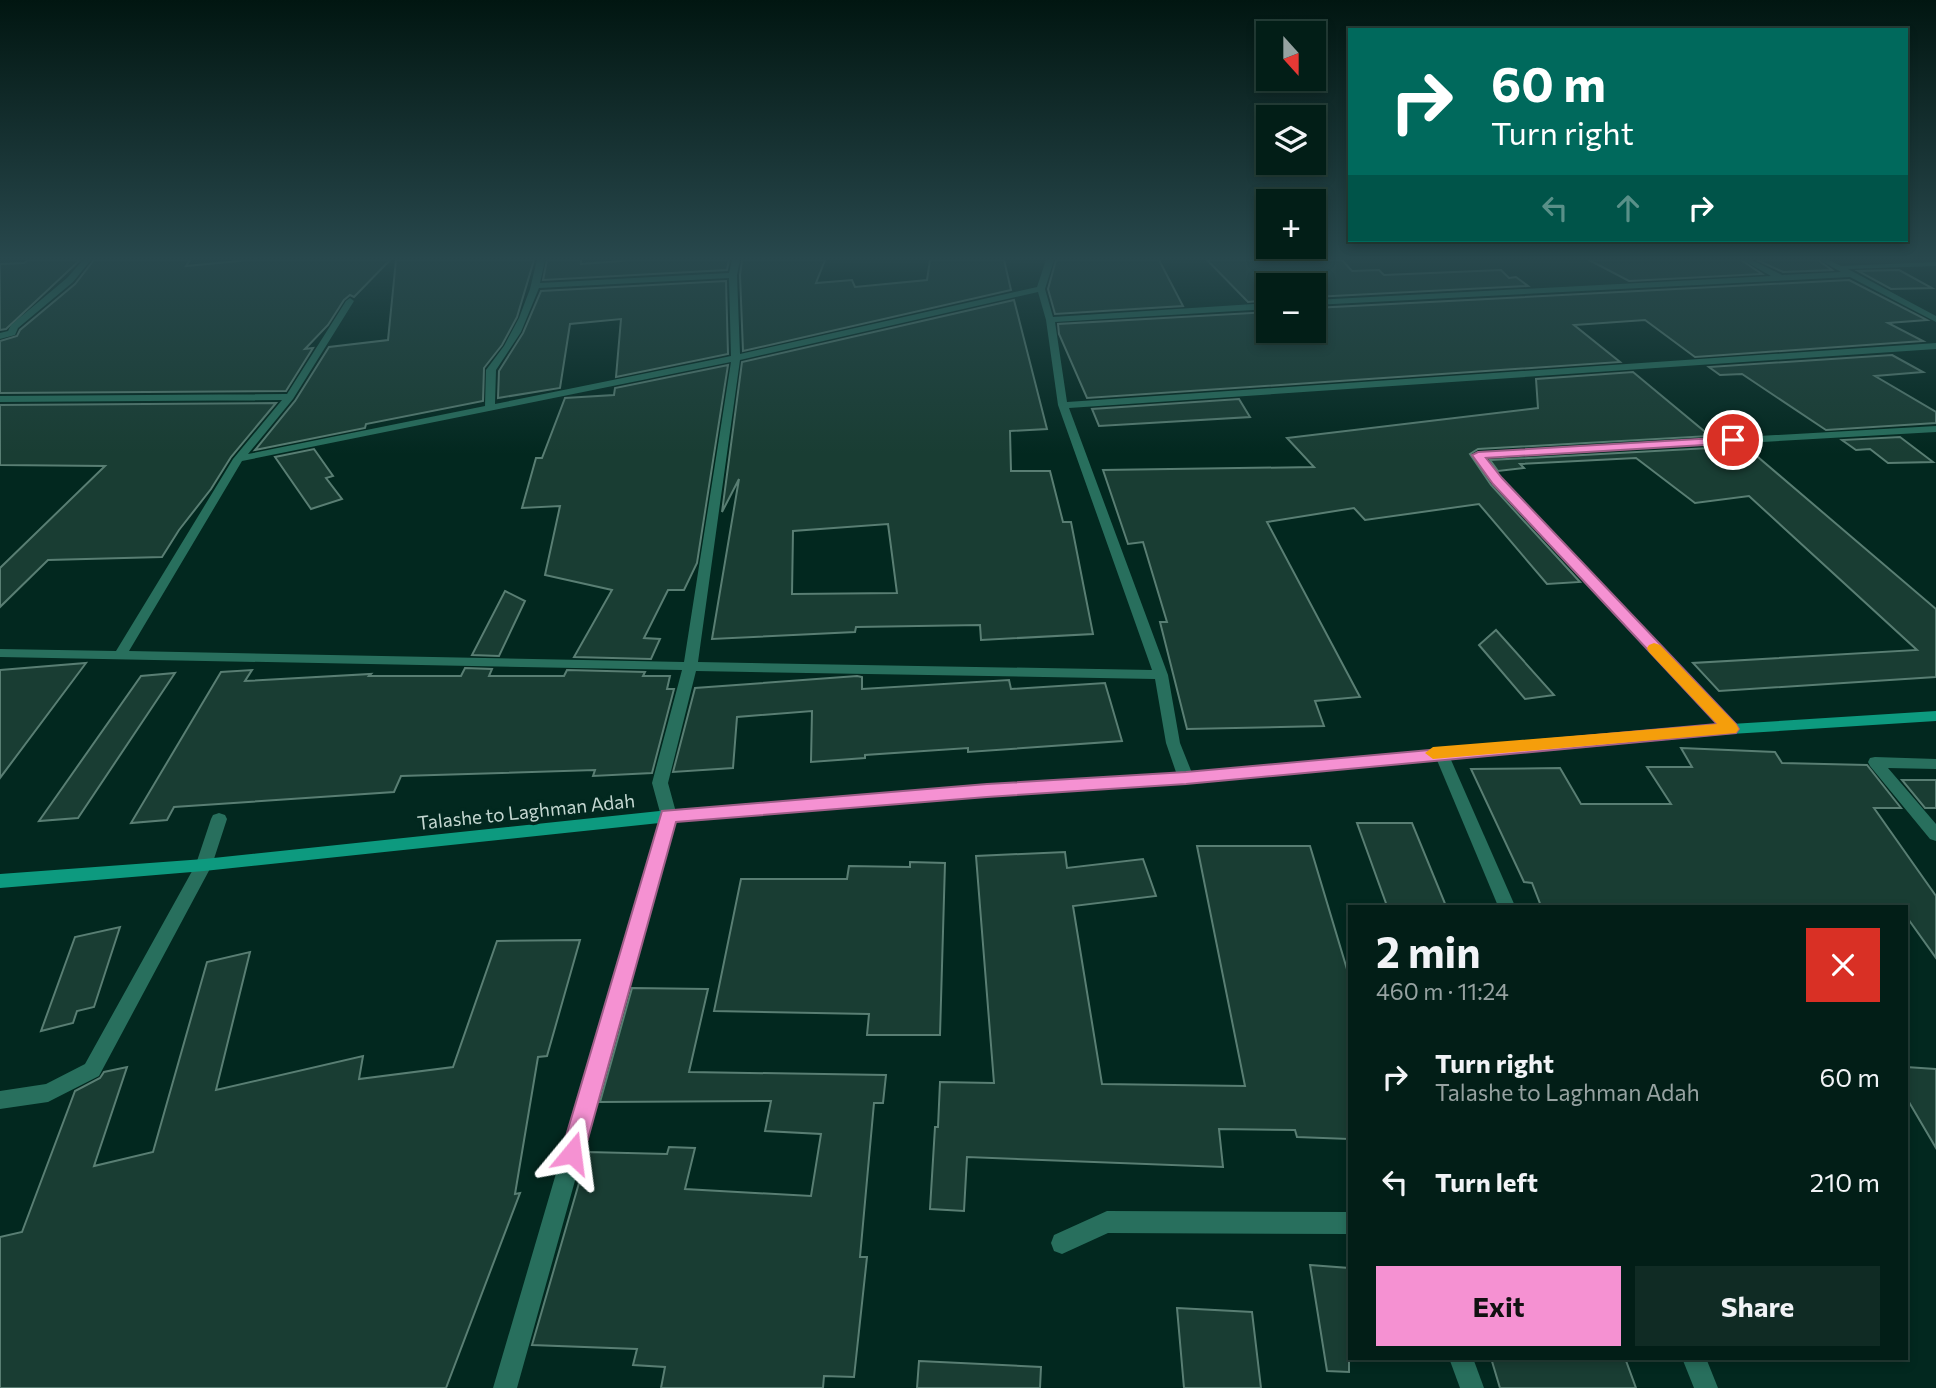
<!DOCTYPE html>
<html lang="en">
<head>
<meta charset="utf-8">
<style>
  body { margin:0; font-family:Commissioner,sans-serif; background:#102b24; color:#f1f3f6; height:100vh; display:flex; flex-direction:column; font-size:26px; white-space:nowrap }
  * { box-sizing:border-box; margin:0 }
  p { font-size:23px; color:#96a2a1 }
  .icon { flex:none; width:38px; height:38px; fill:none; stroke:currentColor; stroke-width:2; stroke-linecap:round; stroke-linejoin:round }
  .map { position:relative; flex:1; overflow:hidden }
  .side { position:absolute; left:1348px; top:905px; width:560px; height:455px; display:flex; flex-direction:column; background:#021e17; border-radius:0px; box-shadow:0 4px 10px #0003,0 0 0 2px #233c36 }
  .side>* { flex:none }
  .banner { position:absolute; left:1348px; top:28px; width:560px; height:214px; border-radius:0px; box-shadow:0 4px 10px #0003,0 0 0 2px #233c36; background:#00695c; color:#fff; overflow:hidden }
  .needle { width:46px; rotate:159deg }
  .buttons { position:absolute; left:1256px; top:21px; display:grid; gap:14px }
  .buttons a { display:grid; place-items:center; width:70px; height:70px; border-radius:0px; background:#021e17; box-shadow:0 4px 10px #0003,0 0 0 2px #233c36; font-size:35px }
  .pin { position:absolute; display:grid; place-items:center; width:60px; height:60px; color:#fff; margin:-30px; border:4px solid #fff; border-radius:50%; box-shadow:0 2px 7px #0007 }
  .me { position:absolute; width:77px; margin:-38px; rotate:16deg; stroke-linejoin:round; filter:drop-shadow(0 0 5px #0008) }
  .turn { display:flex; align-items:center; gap:24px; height:147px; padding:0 28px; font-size:32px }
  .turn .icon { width:91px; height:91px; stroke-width:2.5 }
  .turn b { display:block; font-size:49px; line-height:60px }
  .lanes { display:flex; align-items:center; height:66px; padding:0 28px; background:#0003; justify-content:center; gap:35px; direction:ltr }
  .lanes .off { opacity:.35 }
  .round { display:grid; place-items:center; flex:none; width:74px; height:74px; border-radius:0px; background:#102b24 }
  .headline { display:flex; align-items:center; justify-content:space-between; height:119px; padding:0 28px }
  h1 { font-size:42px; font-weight:700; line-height:52px }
  .primary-button { display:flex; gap:14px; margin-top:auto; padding:14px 28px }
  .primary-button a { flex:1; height:80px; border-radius:0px; background:#f591d2; color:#111; font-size:28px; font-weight:700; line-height:80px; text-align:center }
  .primary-button a+a { background:#102b24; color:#f1f3f6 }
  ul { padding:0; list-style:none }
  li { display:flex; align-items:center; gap:21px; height:105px; padding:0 28px }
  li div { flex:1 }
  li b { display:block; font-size:26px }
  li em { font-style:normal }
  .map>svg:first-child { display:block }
  .building { fill:#193d33; stroke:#597e73; stroke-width:2; fill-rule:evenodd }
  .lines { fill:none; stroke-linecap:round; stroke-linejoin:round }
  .street { fill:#286f5d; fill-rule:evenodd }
  .secondary { fill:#0d9a7f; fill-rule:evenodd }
  .route { fill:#f591d2; stroke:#9f5e88; stroke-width:2 }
  .slow { fill:#f59e0b }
  .labels { text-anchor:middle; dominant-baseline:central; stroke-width:7; stroke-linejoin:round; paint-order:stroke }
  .street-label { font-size:19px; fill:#c4d7d1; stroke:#02281f }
</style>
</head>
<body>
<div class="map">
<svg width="1936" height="1388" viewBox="0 0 1936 1388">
  <rect width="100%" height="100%" fill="#02281f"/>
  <!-- building -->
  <g class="building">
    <polygon points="28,260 80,260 6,329 0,330 0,264 24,263"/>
    <polygon points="94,260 190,260 186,266 249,260 390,260 354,297 350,295 344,300 328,325 305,349 313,348 286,391 0,393 0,341 17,336 20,330 75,284"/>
    <polygon points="396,260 534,260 517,317 502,345 484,368 483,401 366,424 365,428 255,450 295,401 329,347 388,340"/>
    <polygon points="547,260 581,260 581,264 634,260 729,260 727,270 543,280"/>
    <polygon points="742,260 825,260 816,283 852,280 855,287 927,280 930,260 1004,260 1011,290 743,351 740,275"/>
    <polygon points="1056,260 1159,260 1183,306 1055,314 1048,289"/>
    <polygon points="1207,260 1342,260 1352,271 1379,270 1384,275 1501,270 1509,278 1516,277 1528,286 1314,297 1314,285 1269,285 1269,300 1248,302"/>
    <polygon points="1589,260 1741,260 1762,274 1629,281"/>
    <polygon points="1757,260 1818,260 1832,270 1783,272"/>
    <polygon points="1899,270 1932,288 1891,289 1858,271"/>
    <polygon points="1849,280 1927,320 1888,323 1923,341 1695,357 1645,320 1574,325 1620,362 1087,398 1059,334 1058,324 1269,312 1269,331 1314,331 1314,308"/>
    <polygon points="726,281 728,354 616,377 621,319 570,324 560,388 498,398 499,371 523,333 541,291"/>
    <path d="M1014,300L1047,429L1010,431L1011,471H1050L1063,522H1071L1093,634L981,640L980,625L856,627L855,632L712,639L739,479L722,512L742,362ZM888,524L897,593L792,594L793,531Z"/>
    <polygon points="1892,355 1923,372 1875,376 1936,412 1936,423 1826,430 1742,374 1720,375 1709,367"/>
    <polygon points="728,365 697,563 684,590 668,590 644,638 660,639 651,659 574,657 612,590 545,575 560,506 522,508 536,458 542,458 565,398 614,395 615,388"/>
    <polygon points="1633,372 1710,436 1478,449 1470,454 1491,485 1580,582 1547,584 1479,504 1365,520 1354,508 1267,522 1360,697 1315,701 1324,726 1187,729 1160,622 1167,622 1143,542 1128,544 1103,470 1314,467 1287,438 1538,408 1536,379"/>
    <polygon points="1239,399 1250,417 1099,426 1092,409"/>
    <polygon points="276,403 231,457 211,489 179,530 162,557 48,560 0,607 0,568 105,466 0,465 0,405"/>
    <polygon points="1900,437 1933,462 1888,463 1870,449 1856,450 1842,440"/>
    <polygon points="1745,446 1936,609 1936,677 1719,691 1693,663 1917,650 1749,496 1695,503 1636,458 1520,464 1524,468 1498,471 1490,460"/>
    <polygon points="314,449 333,476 326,478 342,499 311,509 275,457"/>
    <polygon points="505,591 525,601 499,656 472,655"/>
    <polygon points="1496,630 1554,695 1525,699 1479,645"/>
    <polygon points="86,663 0,778 0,670"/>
    <polygon points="465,668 492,669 489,676 564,676 567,670 645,672 643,676 670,676 667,689 674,689 652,773 593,776 595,770 401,776 394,792 174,807 167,820 131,823 221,672 252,670 245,681 371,674 369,676 461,676"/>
    <polygon points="175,673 78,818 39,821 141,676"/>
    <polygon points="857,676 862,677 862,689 1009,680 1011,689 1105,683 1122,741 968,752 968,748 865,755 865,758 811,762 812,711 737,717 733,768 673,772 695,688"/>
    <polygon points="1681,748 1775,752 1782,763 1867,765 1901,808 1874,808 1936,896 1936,958 1906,916 1906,906 1541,906 1532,883 1524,882 1471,769 1560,768 1581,804 1671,804 1647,767 1692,767"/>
    <polygon points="1902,780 1936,780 1936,808 1925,808"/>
    <polygon points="1357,823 1412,823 1446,906 1387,906"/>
    <polygon points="1197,846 1310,846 1349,976 1349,1139 1297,1137 1295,1130 1219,1129 1223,1167 967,1157 964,1211 930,1209 935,1127 938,1127 940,1082 994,1083 976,856 1065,852 1067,868 1143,859 1156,896 1073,906 1102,1084 1245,1086"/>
    <polygon points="910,862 945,863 940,1035 867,1035 869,1014 714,1011 741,879 847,879 849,866 910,867"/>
    <polygon points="120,927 94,1007 77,1011 73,1023 41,1031 75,937"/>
    <polygon points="580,940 547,1056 538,1057 515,1194 520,1193 446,1388 0,1388 0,1237 22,1232 75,1091 100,1078 104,1072 127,1067 94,1166 153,1152 207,962 250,952 216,1090 363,1056 359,1079 453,1067 497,941"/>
    <polygon points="632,988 708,989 689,1072 886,1075 883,1103 874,1103 860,1257 867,1257 854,1377 824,1376 823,1388 661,1388 665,1367 633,1365 637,1349 532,1345 588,1152 667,1154 669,1147 695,1148 685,1189 811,1196 821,1134 765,1131 771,1101 600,1102"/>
    <polygon points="1906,1067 1936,1069 1936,1148 1906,1097"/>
    <polygon points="1310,1265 1349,1268 1349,1372 1327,1371"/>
    <polygon points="1177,1308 1252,1312 1261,1388 1184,1388"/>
    <polygon points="1491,1358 1625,1358 1636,1388 1500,1388"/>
    <polygon points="919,1361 1041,1367 1040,1388 917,1388"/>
  </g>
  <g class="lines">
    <!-- street -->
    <g class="street">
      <polygon points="83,260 91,260 73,282 18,328 15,335 0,339 0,333 8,331 11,325 67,278"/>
      <path d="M537,260H545L540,283L729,273L732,260H740L737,275L740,354L1037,287L1046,260H1054L1045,289L1053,317L1269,303V309L1055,322L1067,402L1936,343V349L1069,408L1168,675L1180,743L1194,778L1191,782H1181L1178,778L1166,743L1155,679L696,671L668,783L677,816L517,1388H493L661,816L652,783L682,670L0,657V649L116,651L233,459L282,400L0,402V396L287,394L346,301L350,298L354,301L293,399L248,454L485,406L486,370L504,346L519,318L530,289ZM729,278L731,356L495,404L496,370L521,332L539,288ZM1038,292L1046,320L1058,405L1152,670L698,662L740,360ZM731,362L684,662L129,651L242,461Z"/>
      <polygon points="1743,260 1752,260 1782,275 1841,272 1820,260 1829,260 1841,266 1936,262 1936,266 1848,269 1936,316 1936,322 1850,277 1314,305 1314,300 1771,276"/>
      <polygon points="1936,426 1936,432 1485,458 1501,479 1736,725 1738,729 1736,733 1726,733 1493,483 1473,455 1478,452"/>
      <polygon points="1441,748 1446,749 1448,753 1515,906 1498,906 1434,753 1436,749"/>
      <polygon points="1875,757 1936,759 1936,769 1888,768 1936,824 1936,841 1930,839 1870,766 1868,762 1870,758"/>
      <polygon points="219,813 225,815 227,819 212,865 99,1076 48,1102 0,1109 0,1091 46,1084 85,1064 196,864 211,819 213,815"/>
      <polygon points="1107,1211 1349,1212 1349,1234 1108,1233 1062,1254 1054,1251 1051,1243 1054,1235"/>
      <polygon points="1449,1358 1473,1358 1484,1388 1460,1388"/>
      <polygon points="1682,1358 1706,1358 1718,1388 1694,1388"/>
    </g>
    <!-- secondary -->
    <polygon class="secondary" points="1936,711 1936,721 1731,734 1186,784 987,796 669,822 204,871 0,888 0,874 204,859 669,810 987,784 1186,772 1731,724"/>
  </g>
  <!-- sky -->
  <linearGradient id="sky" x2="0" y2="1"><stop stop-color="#011611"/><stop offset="0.57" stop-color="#28484d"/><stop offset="1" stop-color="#28484d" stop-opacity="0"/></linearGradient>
  <rect width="1936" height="454" fill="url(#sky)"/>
  <!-- route -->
  <polygon class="route" points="1733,437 1739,440 1737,443 1486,458 1502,478 1736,724 1739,729 1736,733 1186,784 987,797 676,822 584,1153 581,1161 572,1165 564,1161 561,1153 662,811 987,784 1186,772 1717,724 1493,484 1472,455 1478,452"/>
  <!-- slow -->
  <polygon class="slow" points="1654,643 1660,645 1736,724 1739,729 1736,733 1433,759 1425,753 1433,747 1717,724 1649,652 1647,648 1649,645"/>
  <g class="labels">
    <!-- street labels -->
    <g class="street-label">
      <text transform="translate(526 811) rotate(-6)">Talashe to Laghman Adah</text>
    </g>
  </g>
</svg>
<div class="buttons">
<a><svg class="needle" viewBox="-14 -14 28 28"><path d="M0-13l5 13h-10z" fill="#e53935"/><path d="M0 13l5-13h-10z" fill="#96a2a1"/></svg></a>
<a><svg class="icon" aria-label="layers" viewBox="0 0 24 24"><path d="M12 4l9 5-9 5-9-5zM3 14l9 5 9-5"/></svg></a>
<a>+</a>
<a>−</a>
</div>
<div class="pin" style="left:1733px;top:440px;background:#d93025"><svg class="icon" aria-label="arrive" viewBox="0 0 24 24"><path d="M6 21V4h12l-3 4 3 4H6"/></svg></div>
<svg class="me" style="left:572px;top:1153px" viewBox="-20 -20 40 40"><path d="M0-17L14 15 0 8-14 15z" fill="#f591d2" stroke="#fff" stroke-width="4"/></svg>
<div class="banner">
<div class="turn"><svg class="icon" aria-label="right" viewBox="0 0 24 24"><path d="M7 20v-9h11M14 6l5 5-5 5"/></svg><div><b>60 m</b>Turn right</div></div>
<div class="lanes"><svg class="icon off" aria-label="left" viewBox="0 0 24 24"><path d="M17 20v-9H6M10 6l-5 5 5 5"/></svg><svg class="icon off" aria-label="ahead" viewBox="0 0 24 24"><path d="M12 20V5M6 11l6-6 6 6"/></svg><svg class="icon" aria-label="right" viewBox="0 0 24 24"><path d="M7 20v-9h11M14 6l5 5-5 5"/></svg></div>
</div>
<section class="side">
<div class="headline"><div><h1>2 min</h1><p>460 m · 11:24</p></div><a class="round" style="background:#d93025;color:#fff"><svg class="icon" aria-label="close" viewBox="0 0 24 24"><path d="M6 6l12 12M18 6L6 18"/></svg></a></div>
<ul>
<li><svg class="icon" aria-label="right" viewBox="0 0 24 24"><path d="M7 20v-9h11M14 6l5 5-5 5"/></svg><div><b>Turn right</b><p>Talashe to Laghman Adah</p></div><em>60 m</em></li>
<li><svg class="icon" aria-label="left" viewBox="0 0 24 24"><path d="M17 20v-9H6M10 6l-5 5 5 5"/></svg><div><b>Turn left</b></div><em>210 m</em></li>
</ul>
<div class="primary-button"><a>Exit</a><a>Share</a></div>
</section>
</div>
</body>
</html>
